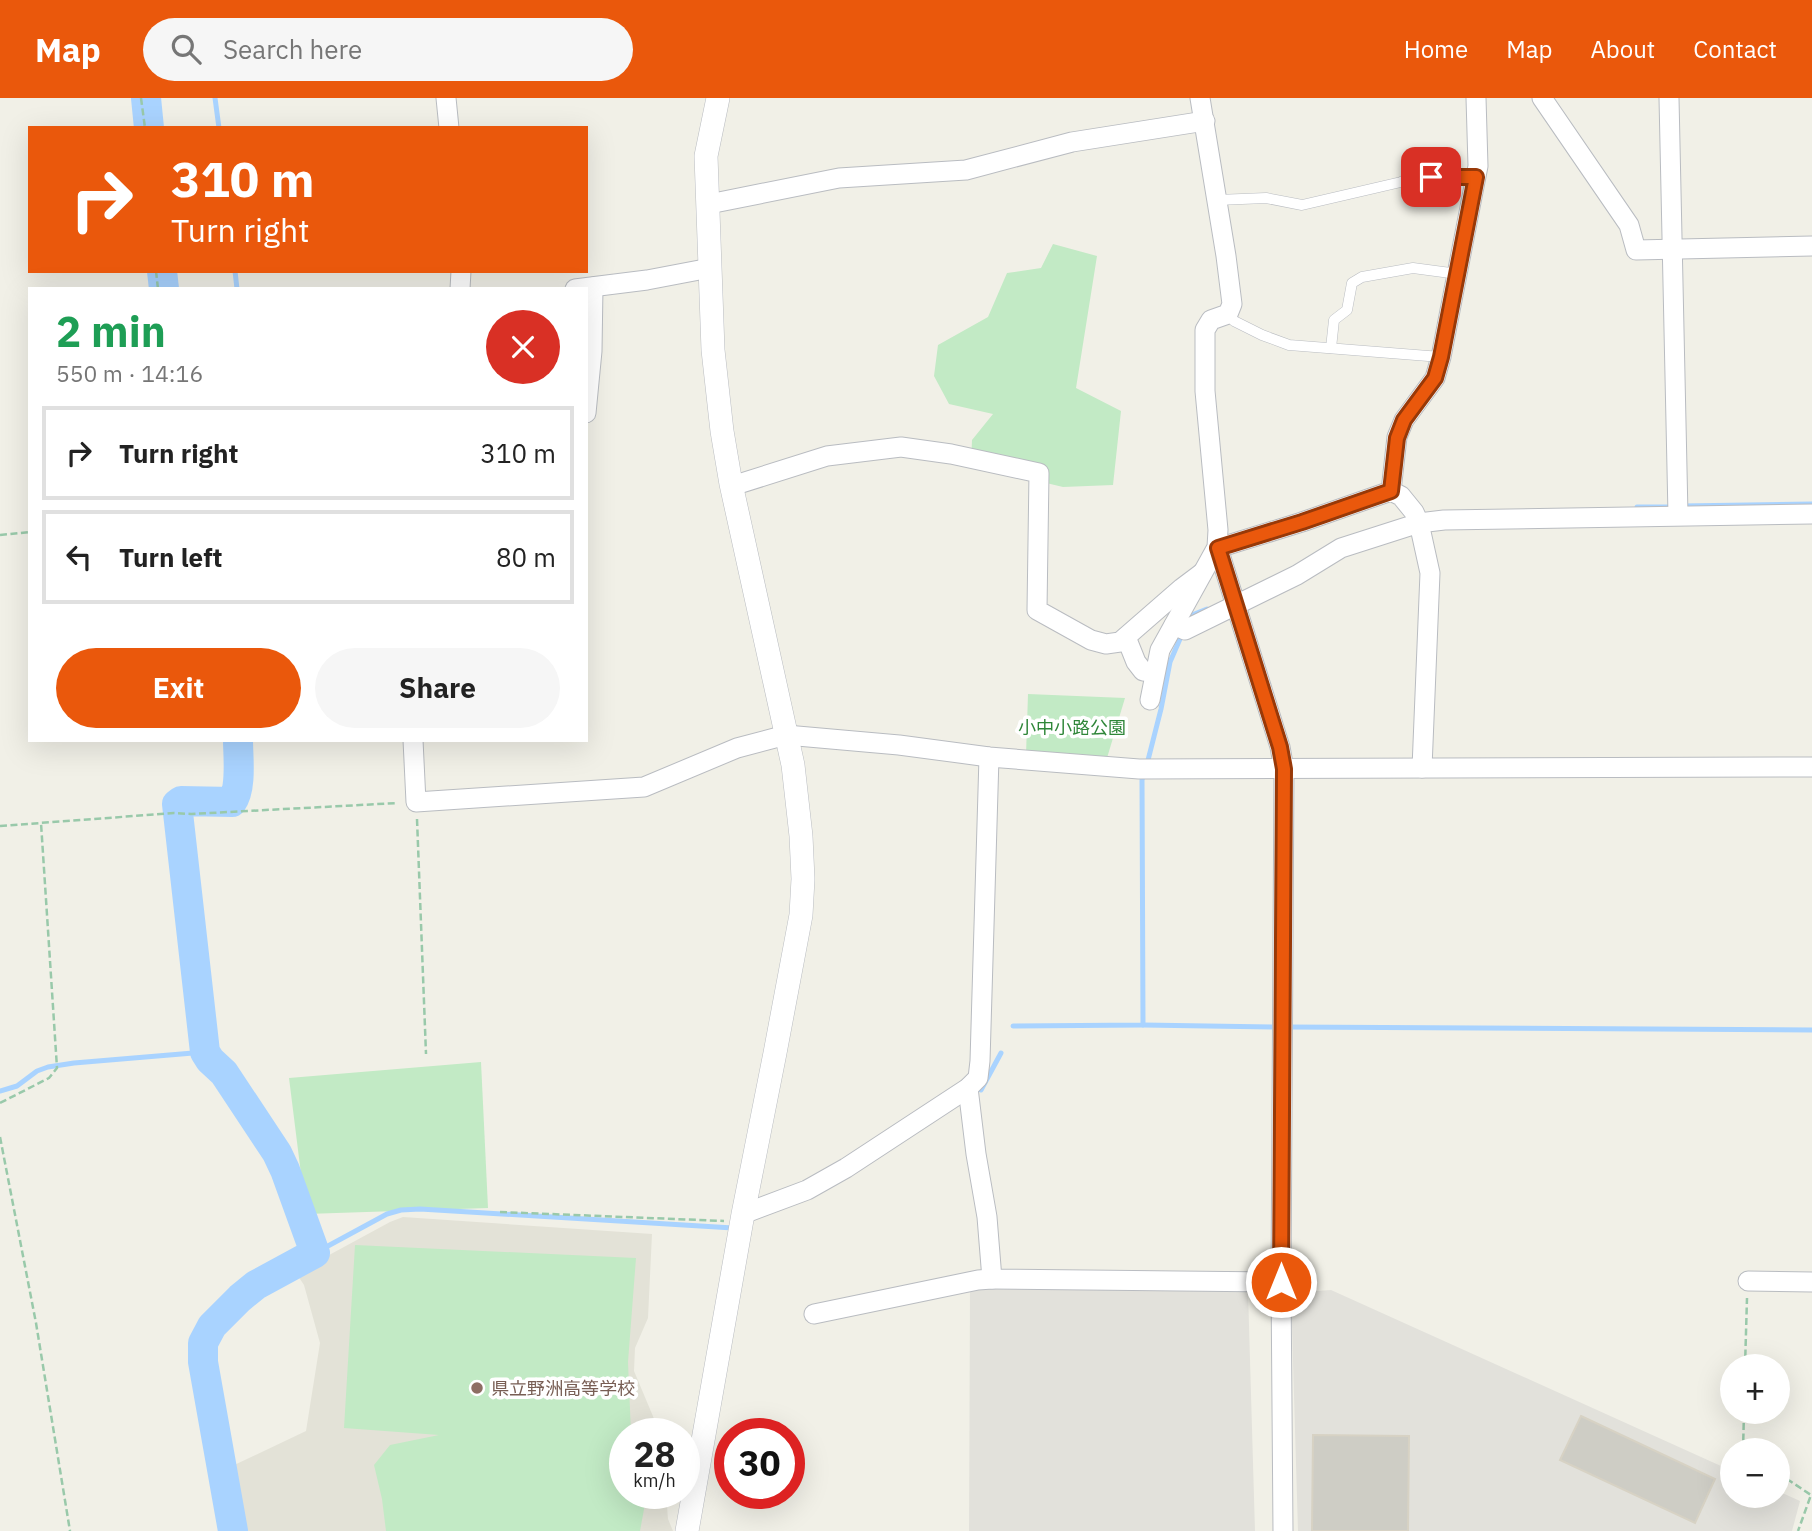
<!DOCTYPE html>
<html lang="en">
<head>
<meta charset="utf-8">
<style>
  body { margin:0; font-family:"IBM Plex Sans","Noto Sans JP",sans-serif; background:#f6f6f6; color:#222; height:100vh; display:flex; flex-direction:column; font-size:26px; white-space:nowrap }
  * { box-sizing:border-box; margin:0 }
  p { font-size:23px; color:#767676 }
  .icon { flex:none; width:38px; height:38px; fill:none; stroke:currentColor; stroke-width:2; stroke-linecap:round; stroke-linejoin:round }
  .map { position:relative; flex:1; overflow:hidden }
  .sheet { position:absolute; left:28px; top:189px; width:560px; height:455px; display:flex; flex-direction:column; background:#fff; border-radius:0px; box-shadow:0 7px 28px #0002 }
  .sheet>* { flex:none }
  .guide { position:absolute; left:28px; top:28px; width:560px; height:147px; border-radius:0px; box-shadow:0 7px 28px #0002; background:#ea580c; color:#fff; overflow:hidden }
  .fabs { position:absolute; left:1720px; top:1256px; display:grid; gap:14px }
  .fabs a { display:grid; place-items:center; width:70px; height:70px; border-radius:50%; background:#fff; box-shadow:0 7px 28px #0002; font-size:35px }
  .speed { position:absolute; left:609px; top:1320px; display:flex; gap:14px; font-size:35px; font-weight:700; text-align:center }
  .speed>* { display:grid; place-content:center; width:91px; height:91px; border-radius:50%; background:#fff; box-shadow:0 7px 28px #0002; line-height:1 }
  .speed small { font-size:18px; font-weight:400 }
  .speed .limit { border:10px solid #d22; background:#fff; color:#111 }
  .pin { position:absolute; display:grid; place-items:center; width:60px; height:60px; color:#fff; margin:-30px; border-radius:14px; box-shadow:0 4px 10px #0006 }
  .me { position:absolute; width:77px; margin:-38px; rotate:0deg; stroke-linejoin:round; filter:drop-shadow(0 0 5px #0008) }
  .turn { display:flex; align-items:center; gap:24px; height:147px; padding:0 28px; font-size:32px }
  .turn .icon { width:91px; height:91px; stroke-width:2.5 }
  .turn b { display:block; font-size:49px; line-height:60px }
  .round { display:grid; place-items:center; flex:none; width:74px; height:74px; border-radius:37px; background:#f6f6f6 }
  .headline { display:flex; align-items:center; justify-content:space-between; height:119px; padding:0 28px }
  h1 { font-size:42px; font-weight:700; line-height:52px; color:#1e9e55 }
  .button { display:flex; gap:14px; margin-top:auto; padding:14px 28px }
  .button a { flex:1; height:80px; border-radius:42px; background:#ea580c; color:#fff; font-size:28px; font-weight:700; line-height:80px; text-align:center }
  .button a+a { background:#f6f6f6; color:#222 }
  ul { padding:0; list-style:none }
  li { display:flex; align-items:center; gap:21px; height:94px; margin:0 14px 10px; padding:0 14px; border:4px solid #e0e0e0; border-radius:0px }
  li div { flex:1 }
  li b { display:block; font-size:26px }
  li em { font-style:normal }
  header { display:flex; align-items:center; gap:42px; box-sizing:border-box; height:98px; padding:0 35px; background:#ea580c; color:#fff }
  header strong { font-size:33px }
  nav { display:flex; gap:38px; margin-inline-start:auto; font-size:24px }
  .search { width:490px; height:63px; background:#f6f6f6; display:flex; align-items:center; gap:18px; box-sizing:border-box; padding:0 24px; border-radius:38px; color:#767676; font-size:26px }
  .map>svg:first-child { display:block }
  .industrial { fill:#e2e1db }
  .education { fill:#e3e2d7 }
  .green { fill:#c2eac5 }
  .lines { fill:none; stroke-linecap:round; stroke-linejoin:round }
  .stream { stroke:#a9d3ff; stroke-width:5 }
  .river { stroke:#a9d3ff; stroke-width:30 }
  .building { fill:#cecdc5; stroke:#d7d2c4; stroke-width:2 }
  .service-casing { stroke:#b9bcc1; stroke-width:11 }
  .minor-casing { stroke:#b9bcc1; stroke-width:21 }
  .tertiary-casing { stroke:#b9bcc1; stroke-width:24 }
  .path { stroke:#99c9aa; stroke-width:2.5; stroke-dasharray:7 3.5; stroke-linecap:butt }
  .service { stroke:#fff; stroke-width:10 }
  .minor { stroke:#fff; stroke-width:19 }
  .tertiary { stroke:#fff; stroke-width:23 }
  .route-casing { stroke:#983908; stroke-width:18 }
  .route { stroke:#ea580c; stroke-width:12 }
  .education-dot { fill:#8d6e63; stroke:#fff; stroke-width:2.5 }
  .labels { text-anchor:middle; dominant-baseline:central; stroke-width:7; stroke-linejoin:round; paint-order:stroke }
  .park-label { font-size:18px; fill:#2f8639; stroke:#fff }
  .education-label { font-size:18px; fill:#785e54; stroke:#fff; text-anchor:start }
</style>
</head>
<body>
<header>
<strong>Map</strong>
<div class="search"><svg class="icon" aria-label="search" viewBox="0 0 24 24"><circle cx="10" cy="10" r="6"/><path d="M15 15l6 6"/></svg>Search here</div>
<nav><a>Home</a><a>Map</a><a>About</a><a>Contact</a></nav>
</header>
<div class="map">
<svg width="1812" height="1433" viewBox="0 0 1812 1433">
  <rect width="100%" height="100%" fill="#f1f0e7"/>
  <!-- industrial -->
  <g class="industrial">
    <polygon points="970,1189 1248,1193 1255,1433 969,1433"/>
    <polygon points="1331,1192 1732,1373 1732,1398 1778,1398 1778,1393 1800,1403 1792,1433 1298,1433 1291,1195"/>
  </g>
  <!-- education -->
  <polygon class="education" points="403,1119 652,1136 648,1220 635,1250 634,1273 660,1335 625,1335 625,1395 666,1395 668,1421 673,1433 241,1433 230,1369 306,1333 320,1245 304,1187 296,1175 390,1124"/>
  <!-- green -->
  <g class="green">
    <polygon points="1053,146 1097,158 1076,290 1121,313 1113,387 1063,389 971,367 972,342 993,316 949,306 934,278 938,247 988,219 1007,175 1041,170"/>
    <polygon points="1028,596 1125,600 1107,660 1026,657"/>
    <polygon points="481,964 488,1110 306,1116 289,980"/>
    <polygon points="355,1147 636,1160 628,1264 631,1335 625,1335 625,1395 647,1395 640,1433 386,1433 382,1401 374,1367 390,1347 439,1337 344,1330"/>
  </g>
  <g class="lines">
    <!-- stream -->
    <g class="stream">
      <polyline points="215,0 219,30"/>
      <polyline points="235,173 237,191"/>
      <polyline points="1682,408 1812,406"/>
      <polyline points="1637,409 1672,409"/>
      <polyline points="1189,522 1192,517 1207,511"/>
      <polyline points="1147,666 1161,611 1170,564 1183,534"/>
      <polyline points="1143,927 1277,929"/>
      <polyline points="1013,928 1143,927 1142,682 1144,675"/>
      <polyline points="1287,929 1812,932"/>
      <polyline points="981,992 1001,955"/>
      <polyline points="0,993 17,988 37,973 48,969 74,965 205,954"/>
      <polyline points="315,1155 387,1116 401,1112 420,1111 733,1130"/>
    </g>
    <!-- river -->
    <g class="river">
      <polyline points="146,0 149,30"/>
      <polyline points="162,173 164,191"/>
      <path d="M233,1433L203,1264V1245L212,1228L240,1200L256,1187L315,1155L285,1072L277,1055L224,975L210,962L205,954L177,706L181,703L232,704C242,690 238,659 238,642"/>
    </g>
  </g>
  <!-- building -->
  <g class="building">
    <polygon points="1581,1318 1715,1381 1695,1425 1560,1362"/>
    <polygon points="1313,1337 1409,1338 1408,1433 1312,1433"/>
  </g>
  <g class="lines">
    <defs>
      <g id="service">
        <polyline points="1217,102 1266,100 1302,107 1401,84 1409,80 1476,79"/>
        <polyline points="1228,216 1234,223 1262,237 1289,247 1441,259"/>
        <polyline points="1331,250 1334,222 1347,212 1352,185 1362,179 1413,170 1458,176"/>
      </g>
      <g id="minor">
        <polyline points="446,0 449,30"/>
        <polyline points="1542,0 1629,127 1636,152 1812,148"/>
        <polyline points="1669,0 1678,417"/>
        <polyline points="709,106 839,80 966,72 1072,44 1205,23"/>
        <polyline points="460,191 461,173"/>
        <polyline points="575,191 647,182 710,170"/>
        <polyline points="586,315 592,253 593,189"/>
        <polyline points="732,388 827,358 901,349 951,356 1039,375 1037,512 1091,542 1106,546 1120,544 1182,490 1202,475"/>
        <polyline points="1391,393 1397,339 1404,322 1435,280 1441,259 1478,68 1476,0"/>
        <polyline points="1174,527 1185,532 1297,477 1341,450 1419,425 1444,422 1812,416"/>
        <polyline points="1126,539 1136,564 1143,573 1155,574"/>
        <polyline points="1150,602 1160,552 1217,449 1218,432 1205,293 1205,232 1211,222 1228,216 1232,206 1226,158 1200,0"/>
        <polyline points="413,642 416,704 644,689 737,650 786,637 899,647 989,659 1139,671 1812,669"/>
        <polyline points="968,990 976,1056 987,1119 992,1181 1281,1184"/>
        <polyline points="743,1116 807,1092 846,1070 968,990 978,980 980,963 989,659"/>
        <polyline points="1748,1183 1812,1184"/>
        <polyline points="814,1216 978,1182 992,1181"/>
        <polyline points="1283,1433 1281,1184 1284,671 1280,649 1218,450 1302,424 1391,393 1401,398 1414,414 1419,425 1430,475 1422,670"/>
      </g>
      <polyline id="tertiary" points="687,1433 743,1116 775,955 801,817 803,781 801,738 793,667 731,386 722,333 713,252 706,58 718,0"/>
    </defs>
    <!-- service casing -->
    <use href="#service" class="service-casing"/>
    <!-- minor casing -->
    <use href="#minor" class="minor-casing"/>
    <!-- tertiary casing -->
    <use href="#tertiary" class="tertiary-casing"/>
    <!-- path -->
    <g class="path">
      <polyline points="141,0 145,30"/>
      <polyline points="156,173 158,191"/>
      <polyline points="0,437 30,434"/>
      <polyline points="417,721 426,956"/>
      <polyline points="0,728 174,715 191,716 398,705"/>
      <polyline points="0,1005 49,980 57,970 41,725"/>
      <polyline points="0,1039 36,1225 70,1433"/>
      <polyline points="500,1114 724,1123"/>
      <polyline points="1745,1269 1747,1200"/>
      <polyline points="1743,1353 1744,1314"/>
      <polyline points="1778,1375 1811,1397 1798,1433"/>
    </g>
    <!-- service -->
    <use href="#service" class="service"/>
    <!-- minor -->
    <use href="#minor" class="minor"/>
    <!-- tertiary -->
    <use href="#tertiary" class="tertiary"/>
  </g>
  <g class="lines">
    <defs>
      <polyline id="route" points="1281,1184 1284,671 1280,649 1218,450 1302,424 1391,393 1397,340 1404,322 1435,280 1441,259 1476,79 1431,79"/>
    </defs>
    <!-- route casing -->
    <use href="#route" class="route-casing"/>
    <!-- route -->
    <use href="#route" class="route"/>
  </g>
  <!-- markers -->
  <circle class="education-dot" cx="477" cy="1290" r="7"/>
  <g class="labels">
    <!-- park labels -->
    <g class="park-label">
      <text x="1072" y="629">小中小路公園</text>
    </g>
    <!-- education labels -->
    <g class="education-label">
      <text x="491" y="1290">県立野洲高等学校</text>
    </g>
  </g>
</svg>
<div class="fabs">
<a>+</a>
<a>−</a>
</div>
<div class="speed"><div>28<small>km/h</small></div><div class="limit">30</div></div>
<div class="pin" style="left:1431px;top:79px;background:#d93025"><svg class="icon" aria-label="arrive" viewBox="0 0 24 24"><path d="M6 21V4h12l-3 4 3 4H6"/></svg></div>
<svg class="me" style="left:1281px;top:1184px" viewBox="-20 -20 40 40"><circle r="17" fill="#ea580c" stroke="#fff" stroke-width="3"/><path d="M0-11L8 9 0 5-8 9z" fill="#fff"/></svg>
<div class="guide">
<div class="turn"><svg class="icon" aria-label="right" viewBox="0 0 24 24"><path d="M7 20v-9h11M14 6l5 5-5 5"/></svg><div><b>310 m</b>Turn right</div></div>
</div>
<section class="sheet">
<div class="headline"><div><h1>2 min</h1><p>550 m · 14:16</p></div><a class="round" style="background:#d93025;color:#fff"><svg class="icon" aria-label="close" viewBox="0 0 24 24"><path d="M6 6l12 12M18 6L6 18"/></svg></a></div>
<ul>
<li><svg class="icon" aria-label="right" viewBox="0 0 24 24"><path d="M7 20v-9h11M14 6l5 5-5 5"/></svg><div><b>Turn right</b></div><em>310 m</em></li>
<li><svg class="icon" aria-label="left" viewBox="0 0 24 24"><path d="M17 20v-9H6M10 6l-5 5 5 5"/></svg><div><b>Turn left</b></div><em>80 m</em></li>
</ul>
<div class="button"><a>Exit</a><a>Share</a></div>
</section>
</div>
</body>
</html>
